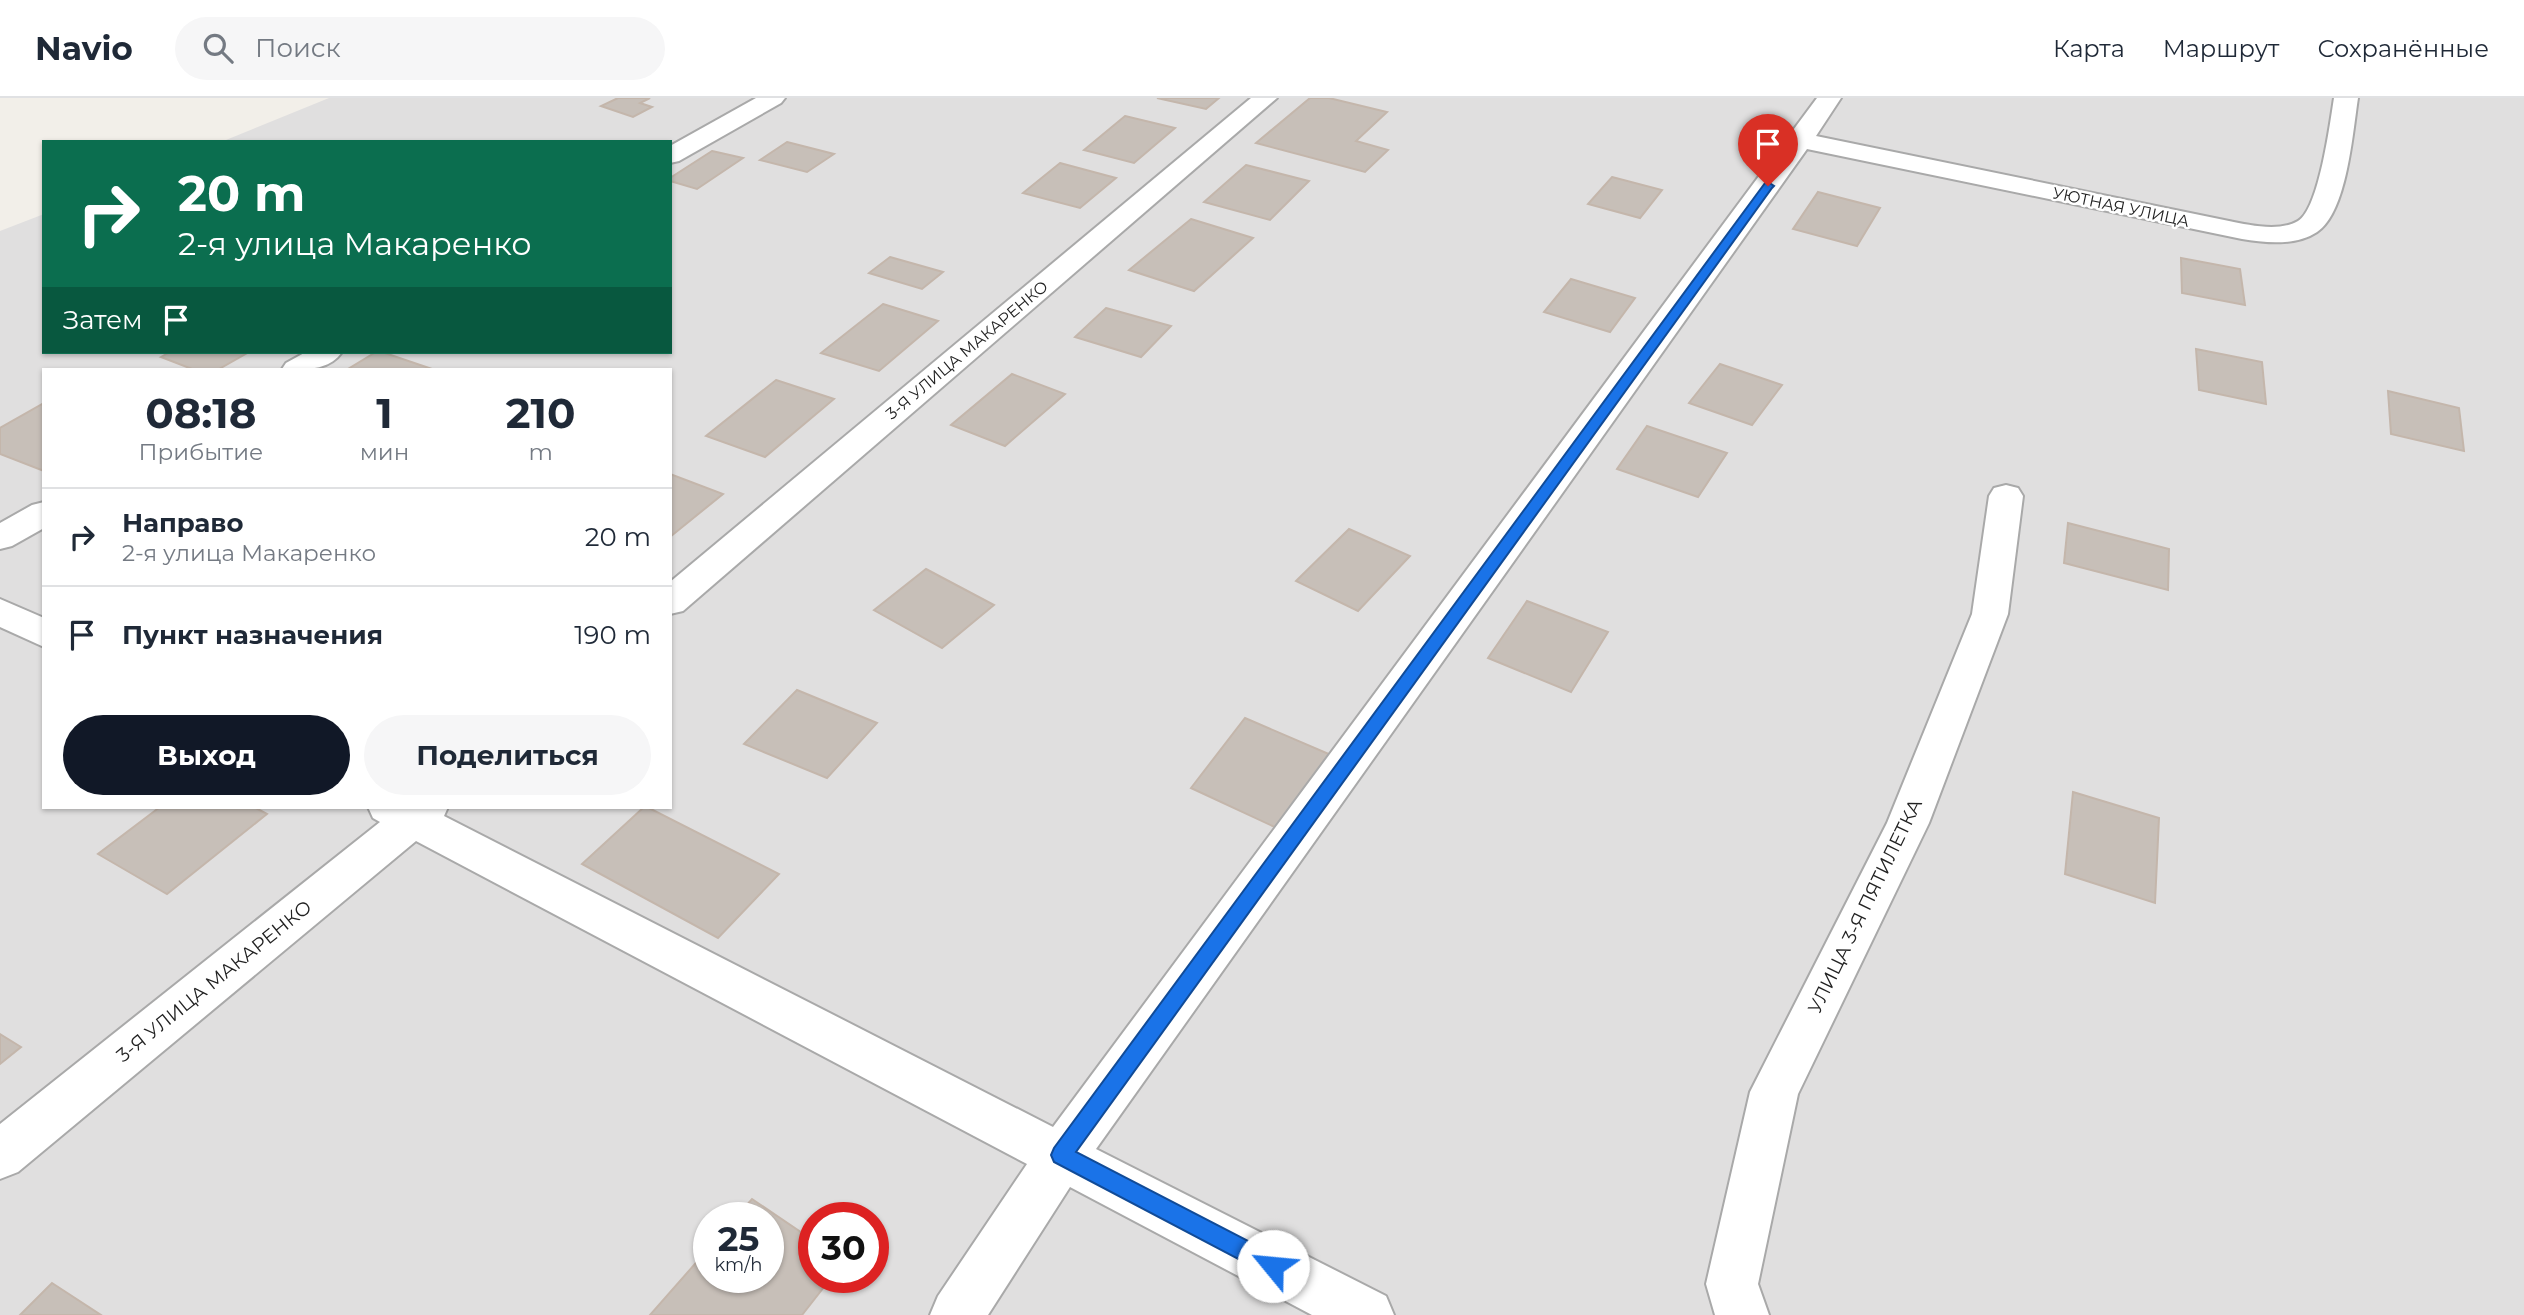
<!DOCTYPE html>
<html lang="ru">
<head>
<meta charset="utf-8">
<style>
  body { margin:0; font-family:Montserrat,sans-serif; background:#f6f6f7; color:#1f2937; height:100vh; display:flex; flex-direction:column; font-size:26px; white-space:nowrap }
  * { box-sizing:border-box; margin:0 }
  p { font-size:23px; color:#747a83 }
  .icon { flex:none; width:38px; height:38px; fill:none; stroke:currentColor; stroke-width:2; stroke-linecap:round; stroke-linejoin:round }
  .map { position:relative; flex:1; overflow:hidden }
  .details { position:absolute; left:42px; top:270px; width:630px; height:441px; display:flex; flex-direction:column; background:#fff; border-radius:0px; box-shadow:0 2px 5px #0004 }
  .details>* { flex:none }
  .top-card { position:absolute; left:42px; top:42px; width:630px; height:214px; border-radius:0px; box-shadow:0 2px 5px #0004; background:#0b6e4f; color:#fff; overflow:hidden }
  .speed { position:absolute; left:693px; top:1104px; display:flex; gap:14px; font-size:35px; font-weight:700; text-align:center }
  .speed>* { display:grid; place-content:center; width:91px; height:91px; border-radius:50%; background:#fff; box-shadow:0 2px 5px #0004; line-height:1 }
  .speed small { font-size:18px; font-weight:400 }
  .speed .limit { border:10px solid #d22; background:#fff; color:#111 }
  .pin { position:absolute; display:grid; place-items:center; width:60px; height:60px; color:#fff; margin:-72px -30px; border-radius:50% 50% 50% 0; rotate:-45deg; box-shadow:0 0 7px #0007 }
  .pin .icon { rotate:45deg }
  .me { position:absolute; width:77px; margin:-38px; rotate:298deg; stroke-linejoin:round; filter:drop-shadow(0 0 5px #0008) }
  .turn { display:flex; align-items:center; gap:24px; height:147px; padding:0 21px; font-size:32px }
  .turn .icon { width:91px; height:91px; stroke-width:2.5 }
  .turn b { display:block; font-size:49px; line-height:60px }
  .then { display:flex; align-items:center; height:66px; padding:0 21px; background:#0003; gap:14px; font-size:26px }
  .eta { display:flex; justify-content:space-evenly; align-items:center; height:119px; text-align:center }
  .eta b { font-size:42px; font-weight:700; line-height:49px }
  .action { display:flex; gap:14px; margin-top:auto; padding:14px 21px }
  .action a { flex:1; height:80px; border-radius:42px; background:#111827; color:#fff; font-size:28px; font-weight:700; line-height:80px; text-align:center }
  .action a+a { background:#f6f6f7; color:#1f2937 }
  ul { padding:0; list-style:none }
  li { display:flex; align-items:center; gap:21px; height:98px; padding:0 21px; border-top:2px solid #e0e1e3 }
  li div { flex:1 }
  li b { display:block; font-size:26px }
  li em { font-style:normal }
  header { display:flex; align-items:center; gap:42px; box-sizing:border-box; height:98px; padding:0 35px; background:#fff; border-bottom:2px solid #e0e1e3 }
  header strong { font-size:33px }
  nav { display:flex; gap:38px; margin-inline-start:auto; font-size:24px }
  .search { width:490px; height:63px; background:#f6f6f7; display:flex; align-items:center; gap:18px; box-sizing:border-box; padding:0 24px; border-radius:38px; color:#747a83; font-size:26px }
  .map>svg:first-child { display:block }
  .residential { fill:#e0dfdf; fill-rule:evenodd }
  .building { fill:#c7bfb8; stroke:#c4b6ab; stroke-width:2 }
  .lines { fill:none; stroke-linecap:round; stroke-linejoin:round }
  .minor-casing { stroke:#a9a9a9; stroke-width:4 }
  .minor { fill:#fff; fill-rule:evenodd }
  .route { fill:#1a73e8; stroke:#114b97; stroke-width:2 }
  .labels { text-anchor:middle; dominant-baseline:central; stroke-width:5; stroke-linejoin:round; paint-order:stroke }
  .far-street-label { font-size:16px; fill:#222; stroke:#fff }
  .street-label { font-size:19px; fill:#222; stroke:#fff }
</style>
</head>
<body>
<header>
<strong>Navio</strong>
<div class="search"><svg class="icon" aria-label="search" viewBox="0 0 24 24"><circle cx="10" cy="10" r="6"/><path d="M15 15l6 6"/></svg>Поиск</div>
<nav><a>Карта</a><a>Маршрут</a><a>Сохранённые</a></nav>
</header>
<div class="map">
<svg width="2524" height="1217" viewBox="0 0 2524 1217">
  <rect width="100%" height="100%" fill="#f2efe9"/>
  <!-- residential -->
  <path class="residential" d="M329,0H2524V1217H0V133L44,116V254H670V44H221ZM44,271H670V709H44ZM709,1120H768V1180H709ZM814,1120H873V1180H814Z"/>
  <!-- building -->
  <g class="building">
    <polygon points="618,0 650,0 640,5 652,9 633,19 601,8"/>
    <polygon points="1157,0 1219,0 1206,11"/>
    <polygon points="1310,0 1329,0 1387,14 1356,43 1388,52 1365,74 1256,45"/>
    <polygon points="1125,18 1175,30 1134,65 1084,52"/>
    <polygon points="787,44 834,56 807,74 760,62"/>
    <polygon points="712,53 743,60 697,91 670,83 670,80"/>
    <polygon points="1060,65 1116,80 1080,110 1023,95"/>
    <polygon points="1246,67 1309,83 1270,122 1204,104"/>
    <polygon points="1612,79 1662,92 1640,120 1588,106"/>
    <polygon points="1818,94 1880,110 1857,148 1793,131"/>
    <polygon points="1191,121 1253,140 1194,193 1129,172"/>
    <polygon points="890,159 943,174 922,191 869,175"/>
    <polygon points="2181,160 2240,171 2245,207 2182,195"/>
    <polygon points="1571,181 1635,200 1610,234 1544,214"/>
    <polygon points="883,206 938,223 879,273 821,255"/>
    <polygon points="1106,210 1171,228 1141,259 1075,239"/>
    <polygon points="2196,251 2262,264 2266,306 2199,292"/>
    <polygon points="170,254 249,254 219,271 192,271 161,259"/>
    <polygon points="376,254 382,254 432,271 348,271"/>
    <polygon points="1720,266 1782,287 1752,327 1689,305"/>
    <polygon points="1012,276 1065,296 1005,348 951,327"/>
    <polygon points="776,282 834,301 765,359 706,338"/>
    <polygon points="2388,293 2459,310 2464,353 2391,336"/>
    <polygon points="44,305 44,373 0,356 0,330"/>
    <polygon points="1647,328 1727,355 1698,399 1617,371"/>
    <polygon points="670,376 723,396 670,439"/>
    <polygon points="2068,425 2169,451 2168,492 2064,465"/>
    <polygon points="1349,431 1410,458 1358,513 1296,483"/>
    <polygon points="926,471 994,507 942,550 874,512"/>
    <polygon points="1527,503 1608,534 1571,594 1488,560"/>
    <polygon points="797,592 877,625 827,680 744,646"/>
    <polygon points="1245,620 1331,657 1279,731 1191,690"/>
    <polygon points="2073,694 2159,720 2155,805 2065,776"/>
    <polygon points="160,709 254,709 267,716 167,796 98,756"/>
    <polygon points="644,709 647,709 779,776 718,840 582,766"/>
    <polygon points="0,936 21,949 0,966"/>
    <polygon points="752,1101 814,1143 814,1180 831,1180 802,1217 650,1217 709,1150 709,1180 768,1180 768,1120 735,1120"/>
    <polygon points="52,1185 101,1217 20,1217"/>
  </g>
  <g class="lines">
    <defs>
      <g id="minor">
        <polygon points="756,0 785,0 781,5 679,63 670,65 670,48"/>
        <polygon points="1251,0 1277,0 683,513 670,516 670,484"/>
        <path d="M1817,0H1841L1816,38L2229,123C2249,127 2279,134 2298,123C2319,111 2330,25 2334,0H2358C2353,32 2347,115 2317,134C2296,148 2266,145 2242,141L1807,51L1096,1051L1386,1198L1394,1217H1312L1070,1089L988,1217H930L938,1198L1027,1066L416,743L18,1074L0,1081V1026L380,724L373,720L368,709H448L444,718L1053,1029Z"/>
        <path d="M306,254H342C328,274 304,271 282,271L286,265Z"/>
        <polygon points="2006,387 2018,390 2023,398 2008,516 1929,725 1798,996 1758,1186 1769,1217 1715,1217 1706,1186 1750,994 1887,725 1972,516 1989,398 1994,390"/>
        <polygon points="44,404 44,430 12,448 0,451 0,425 32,407"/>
        <polygon points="0,501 44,520 44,549 0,529"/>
      </g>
    </defs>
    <!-- minor casing -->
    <use href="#minor" class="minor-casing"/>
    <!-- minor -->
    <use href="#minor" class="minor"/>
  </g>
  <!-- route -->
  <polygon class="route" points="1768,84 1774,88 1772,90 1076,1054 1281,1160 1284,1168 1281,1175 1273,1179 1265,1175 1054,1064 1051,1057 1054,1050 1765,85"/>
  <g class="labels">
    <!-- far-street labels -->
    <g class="far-street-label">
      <text transform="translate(2121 109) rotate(12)">УЮТНАЯ УЛИЦА</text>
      <text transform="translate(967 252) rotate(-40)">3-Я УЛИЦА МАКАРЕНКО</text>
    </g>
    <!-- street labels -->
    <g class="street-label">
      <text transform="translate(1865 808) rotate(-64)">УЛИЦА 3-Я ПЯТИЛЕТКА</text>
      <text transform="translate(214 883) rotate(-39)">3-Я УЛИЦА МАКАРЕНКО</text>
    </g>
  </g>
</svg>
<div class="speed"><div>25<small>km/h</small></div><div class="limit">30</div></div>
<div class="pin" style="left:1768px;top:88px;background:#d93025"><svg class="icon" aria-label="arrive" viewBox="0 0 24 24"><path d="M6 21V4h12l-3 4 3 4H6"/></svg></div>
<svg class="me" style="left:1273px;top:1168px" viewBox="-20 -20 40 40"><circle r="19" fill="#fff"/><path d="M0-13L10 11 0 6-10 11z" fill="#1a73e8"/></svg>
<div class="top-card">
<div class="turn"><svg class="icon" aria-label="right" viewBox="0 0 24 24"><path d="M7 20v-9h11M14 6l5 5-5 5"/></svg><div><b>20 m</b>2-я улица Макаренко</div></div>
<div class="then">Затем<svg class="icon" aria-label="arrive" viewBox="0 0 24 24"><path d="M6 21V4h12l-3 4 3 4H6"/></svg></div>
</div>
<section class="details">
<div class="eta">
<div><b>08:18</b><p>Прибытие</p></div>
<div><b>1</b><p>мин</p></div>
<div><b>210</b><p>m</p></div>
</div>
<ul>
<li><svg class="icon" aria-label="right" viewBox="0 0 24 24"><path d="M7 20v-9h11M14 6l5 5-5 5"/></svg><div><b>Направо</b><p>2-я улица Макаренко</p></div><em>20 m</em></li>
<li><svg class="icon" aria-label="arrive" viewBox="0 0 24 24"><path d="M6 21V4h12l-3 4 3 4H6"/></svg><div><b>Пункт назначения</b></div><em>190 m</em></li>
</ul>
<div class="action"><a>Выход</a><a>Поделиться</a></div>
</section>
</div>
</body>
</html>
